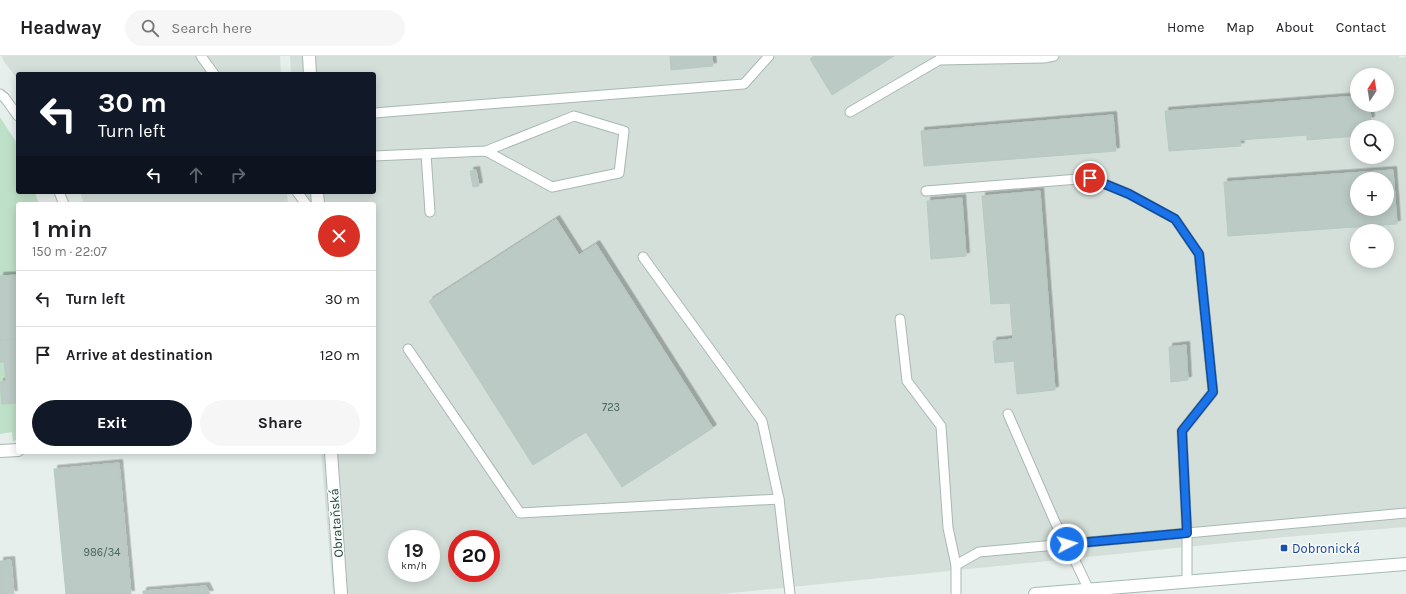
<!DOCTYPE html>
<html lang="en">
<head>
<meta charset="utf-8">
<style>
  body { margin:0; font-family:Karla,sans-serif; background:#f6f6f6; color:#202124; height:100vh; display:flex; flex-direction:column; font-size:15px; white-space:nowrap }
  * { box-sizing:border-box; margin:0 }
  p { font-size:13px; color:#757577 }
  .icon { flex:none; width:22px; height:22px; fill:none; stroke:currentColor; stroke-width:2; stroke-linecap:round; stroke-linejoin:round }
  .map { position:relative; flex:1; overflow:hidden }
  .details { position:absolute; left:16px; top:146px; width:360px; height:252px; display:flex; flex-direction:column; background:#fff; border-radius:4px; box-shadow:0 2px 10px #0003 }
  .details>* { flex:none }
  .guide { position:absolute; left:16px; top:16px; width:360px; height:122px; border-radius:4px; box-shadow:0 2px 10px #0003; background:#111827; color:#fff; overflow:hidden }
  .needle { width:26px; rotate:12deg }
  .fabs { position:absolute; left:1350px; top:12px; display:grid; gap:8px }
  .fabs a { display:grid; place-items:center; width:44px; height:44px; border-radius:50%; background:#fff; box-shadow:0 2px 10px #0003; font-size:20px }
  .speed { position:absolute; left:388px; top:474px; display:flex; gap:8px; font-size:20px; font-weight:700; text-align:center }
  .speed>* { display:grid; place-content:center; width:52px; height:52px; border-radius:50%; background:#fff; box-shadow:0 2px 10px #0003; line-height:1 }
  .speed small { font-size:10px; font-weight:400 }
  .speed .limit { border:6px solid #d22; background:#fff; color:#111 }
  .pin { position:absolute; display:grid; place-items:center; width:34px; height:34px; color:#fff; margin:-17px; border:2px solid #fff; border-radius:50%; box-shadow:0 1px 4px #0007 }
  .me { position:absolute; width:44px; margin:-22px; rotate:85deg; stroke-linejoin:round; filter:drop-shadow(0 0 3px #0008) }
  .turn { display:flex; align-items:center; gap:14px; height:84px; padding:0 16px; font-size:18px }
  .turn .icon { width:52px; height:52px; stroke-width:2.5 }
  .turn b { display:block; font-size:28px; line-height:34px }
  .lanes { display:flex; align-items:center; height:38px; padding:0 16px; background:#0003; justify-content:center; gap:20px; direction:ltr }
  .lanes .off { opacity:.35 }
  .round { display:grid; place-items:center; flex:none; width:42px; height:42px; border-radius:21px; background:#f6f6f6 }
  .overview { display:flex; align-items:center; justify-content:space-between; height:68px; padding:0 16px }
  h1 { font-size:24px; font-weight:700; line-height:30px }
  .button { display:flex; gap:8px; margin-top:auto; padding:8px 16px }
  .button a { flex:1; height:46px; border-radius:24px; background:#111827; color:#fff; font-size:16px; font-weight:700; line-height:46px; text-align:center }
  .button a+a { background:#f6f6f6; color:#202124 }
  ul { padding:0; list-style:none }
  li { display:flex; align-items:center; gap:12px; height:56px; padding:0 16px; border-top:1px solid #e0e0e0 }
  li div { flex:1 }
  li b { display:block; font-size:15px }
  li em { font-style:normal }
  header { display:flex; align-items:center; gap:24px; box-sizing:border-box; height:56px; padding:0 20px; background:#fff; border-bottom:1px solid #e0e0e0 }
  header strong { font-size:19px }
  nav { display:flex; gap:22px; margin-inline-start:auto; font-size:14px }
  .search { width:280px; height:36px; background:#f6f6f6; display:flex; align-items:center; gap:10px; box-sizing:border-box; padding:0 14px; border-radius:22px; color:#757577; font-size:15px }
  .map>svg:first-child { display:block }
  .built { fill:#d4dfda; fill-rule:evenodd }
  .green { fill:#bfe0c8 }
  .building { fill:#bbcac4; stroke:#b8c9c2; fill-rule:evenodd; filter:url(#shadow) }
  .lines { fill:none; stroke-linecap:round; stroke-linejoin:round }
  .lane-casing { stroke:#a8b8b2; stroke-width:11 }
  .street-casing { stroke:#a8b8b2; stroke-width:14 }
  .secondary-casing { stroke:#a4bbb3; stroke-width:14 }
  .lane { stroke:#fff; stroke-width:9 }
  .street { stroke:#fff; stroke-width:12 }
  .secondary { stroke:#fff; stroke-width:12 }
  .route-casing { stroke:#114b97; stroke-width:10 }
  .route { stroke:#1a73e8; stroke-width:7 }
  .transit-dot { fill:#1a4fb4; stroke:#f7fbf9; stroke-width:1.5 }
  .labels { text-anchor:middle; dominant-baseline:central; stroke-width:3; stroke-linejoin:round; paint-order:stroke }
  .number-label { font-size:11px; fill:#4a645c }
  .street-label { font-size:13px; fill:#24423a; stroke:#f7fbf9 }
  .transit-label { font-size:13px; fill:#164399; stroke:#f7fbf9; text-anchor:start }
</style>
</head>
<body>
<header>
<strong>Headway</strong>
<div class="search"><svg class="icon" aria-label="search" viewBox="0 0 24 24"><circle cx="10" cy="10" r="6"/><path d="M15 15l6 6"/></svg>Search here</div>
<nav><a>Home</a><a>Map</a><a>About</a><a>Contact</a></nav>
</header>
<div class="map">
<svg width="1406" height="538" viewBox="0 0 1406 538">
  <defs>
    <filter id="shadow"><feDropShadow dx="3.5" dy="-3.5" stdDeviation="0" flood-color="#0004"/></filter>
  </defs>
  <rect width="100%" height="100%" fill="#e6efeb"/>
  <!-- built -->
  <g class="built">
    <polygon points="2,0 280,0 281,18 18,18 18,24 3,4"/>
    <path d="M290,0H1399L1400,2L1406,1V471L1285,481L722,538H333L321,396H374V148H302L301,136H374V18H291ZM1357,19H1387V49H1357ZM1357,71H1387V101H1357ZM1357,123H1387V153H1357ZM1357,175H1387V205H1357ZM397,483H431V517H397ZM457,483H491V517H457Z"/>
    <polygon points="80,136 287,136 288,148 84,148"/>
  </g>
  <!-- green -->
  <g class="green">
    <polygon points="0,61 18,89 18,136 35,136 39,148 18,148 18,219 0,220"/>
    <polygon points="0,306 4,306 6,325 0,326"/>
    <polygon points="0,327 2,348 18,347 18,384 13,385 12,376 0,378"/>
  </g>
  <!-- building -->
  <g class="building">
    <polygon points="670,0 712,0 713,10 671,14"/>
    <polygon points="814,0 894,0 832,39 810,3"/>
    <polygon points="1357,40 1357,49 1360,49 1360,52 1370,51 1371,64 1364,65 1365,70 1357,71 1357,80 1307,84 1307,79 1240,84 1241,90 1169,95 1165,55"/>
    <polygon points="1113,59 1116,95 924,110 921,75"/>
    <polygon points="476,114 479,130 473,131 470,115"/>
    <path d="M1393,114L1397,168L1228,180L1224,126ZM1357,123H1387V153H1357Z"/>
    <polygon points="1040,135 1055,334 1017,338 1014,305 995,307 993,285 1013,283 1010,247 991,248 982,140"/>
    <polygon points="962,142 966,200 931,203 927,145"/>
    <polygon points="556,163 579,199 596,188 713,372 622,431 586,376 533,409 429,245"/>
    <polygon points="18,219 18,283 0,284 0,220"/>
    <polygon points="18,283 18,347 2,348 0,326 6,325 4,306 0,306 0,284"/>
    <polygon points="1186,289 1188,324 1171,326 1169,291"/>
    <polygon points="119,407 131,538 66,538 54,413"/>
    <polygon points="11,504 14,538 0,538 0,505"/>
    <polygon points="206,530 210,538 143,538 143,535"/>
  </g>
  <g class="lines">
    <defs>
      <g id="lane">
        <polyline points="201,0 214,18"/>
        <polyline points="0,38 4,41 18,60"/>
        <polyline points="850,56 939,4 1044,2 1054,0"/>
        <polyline points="374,57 744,28 769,0"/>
        <polyline points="426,98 430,156"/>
        <polyline points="374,100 486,95 574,60 624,75 619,117 552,131 486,95"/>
        <polyline points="926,135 1091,122 1129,138 1175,163 1199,198 1213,336 1182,375 1187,477 1187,525"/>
        <polyline points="59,136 64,148"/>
        <polyline points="297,136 306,148"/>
        <polyline points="643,201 762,365 779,443 790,538"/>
        <polyline points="900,263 907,325 941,370 948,472 956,509 956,538"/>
        <polyline points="408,293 520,457 779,443"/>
        <polyline points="1008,358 1055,466 1067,488 1089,534"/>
        <polyline points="956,509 979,496 1406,457"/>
      </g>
      <g id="street">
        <polyline points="309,0 310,18"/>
        <polyline points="317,136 318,148"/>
        <polyline points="0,395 18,394"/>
        <polyline points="331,396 341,538"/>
      </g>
      <polyline id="secondary" points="1035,538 1406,508"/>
    </defs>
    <!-- lane casing -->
    <use href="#lane" class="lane-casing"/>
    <!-- street casing -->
    <use href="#street" class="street-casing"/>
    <!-- secondary casing -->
    <use href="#secondary" class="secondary-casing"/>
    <!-- lane -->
    <use href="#lane" class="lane"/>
    <!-- street -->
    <use href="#street" class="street"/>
    <!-- secondary -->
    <use href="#secondary" class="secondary"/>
  </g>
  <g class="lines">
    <defs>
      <polyline id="route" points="1067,488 1187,477 1182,375 1213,336 1199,198 1175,163 1129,138 1090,122"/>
    </defs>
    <!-- route casing -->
    <use href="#route" class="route-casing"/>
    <!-- route -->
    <use href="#route" class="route"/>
  </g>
  <!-- markers -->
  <rect class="transit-dot" x="1280" y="488" width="8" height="8" rx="2"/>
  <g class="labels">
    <!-- number labels -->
    <g class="number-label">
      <text x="611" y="351">723</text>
      <text x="102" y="496">986/34</text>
    </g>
    <!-- street labels -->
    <g class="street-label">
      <text transform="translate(336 467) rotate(-94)">Obrataňská</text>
    </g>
    <!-- transit labels -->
    <g class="transit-label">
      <text x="1292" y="492">Dobronická</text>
    </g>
  </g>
</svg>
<div class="fabs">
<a><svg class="needle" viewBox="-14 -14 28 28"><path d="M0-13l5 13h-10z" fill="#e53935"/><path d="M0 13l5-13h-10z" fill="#757577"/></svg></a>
<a><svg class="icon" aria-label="search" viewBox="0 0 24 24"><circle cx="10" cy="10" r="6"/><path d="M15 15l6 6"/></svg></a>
<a>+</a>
<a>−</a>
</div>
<div class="speed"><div>19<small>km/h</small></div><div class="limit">20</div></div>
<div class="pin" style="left:1090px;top:122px;background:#d93025"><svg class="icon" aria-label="arrive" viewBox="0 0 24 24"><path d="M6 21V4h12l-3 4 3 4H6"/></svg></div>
<svg class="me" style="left:1067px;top:488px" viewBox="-20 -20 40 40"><circle r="17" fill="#1a73e8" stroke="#fff" stroke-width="3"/><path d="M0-11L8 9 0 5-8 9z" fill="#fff"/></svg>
<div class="guide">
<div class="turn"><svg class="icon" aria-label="left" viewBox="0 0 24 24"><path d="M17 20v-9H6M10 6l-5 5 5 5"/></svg><div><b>30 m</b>Turn left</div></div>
<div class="lanes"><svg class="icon" aria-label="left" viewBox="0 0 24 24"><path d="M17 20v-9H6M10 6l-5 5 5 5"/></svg><svg class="icon off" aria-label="ahead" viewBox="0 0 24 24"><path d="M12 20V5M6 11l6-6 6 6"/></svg><svg class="icon off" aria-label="right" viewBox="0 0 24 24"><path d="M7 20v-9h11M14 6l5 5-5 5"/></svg></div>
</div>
<section class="details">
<div class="overview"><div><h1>1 min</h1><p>150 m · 22:07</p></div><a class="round" style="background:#d93025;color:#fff"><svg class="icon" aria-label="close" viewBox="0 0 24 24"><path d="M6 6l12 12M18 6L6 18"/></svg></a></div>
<ul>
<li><svg class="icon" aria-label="left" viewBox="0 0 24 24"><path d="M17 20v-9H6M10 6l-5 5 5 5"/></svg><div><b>Turn left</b></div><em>30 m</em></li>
<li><svg class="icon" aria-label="arrive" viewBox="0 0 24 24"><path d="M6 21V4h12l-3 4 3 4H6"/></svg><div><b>Arrive at destination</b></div><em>120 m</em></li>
</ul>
<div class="button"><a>Exit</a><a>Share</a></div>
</section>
</div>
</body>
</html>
